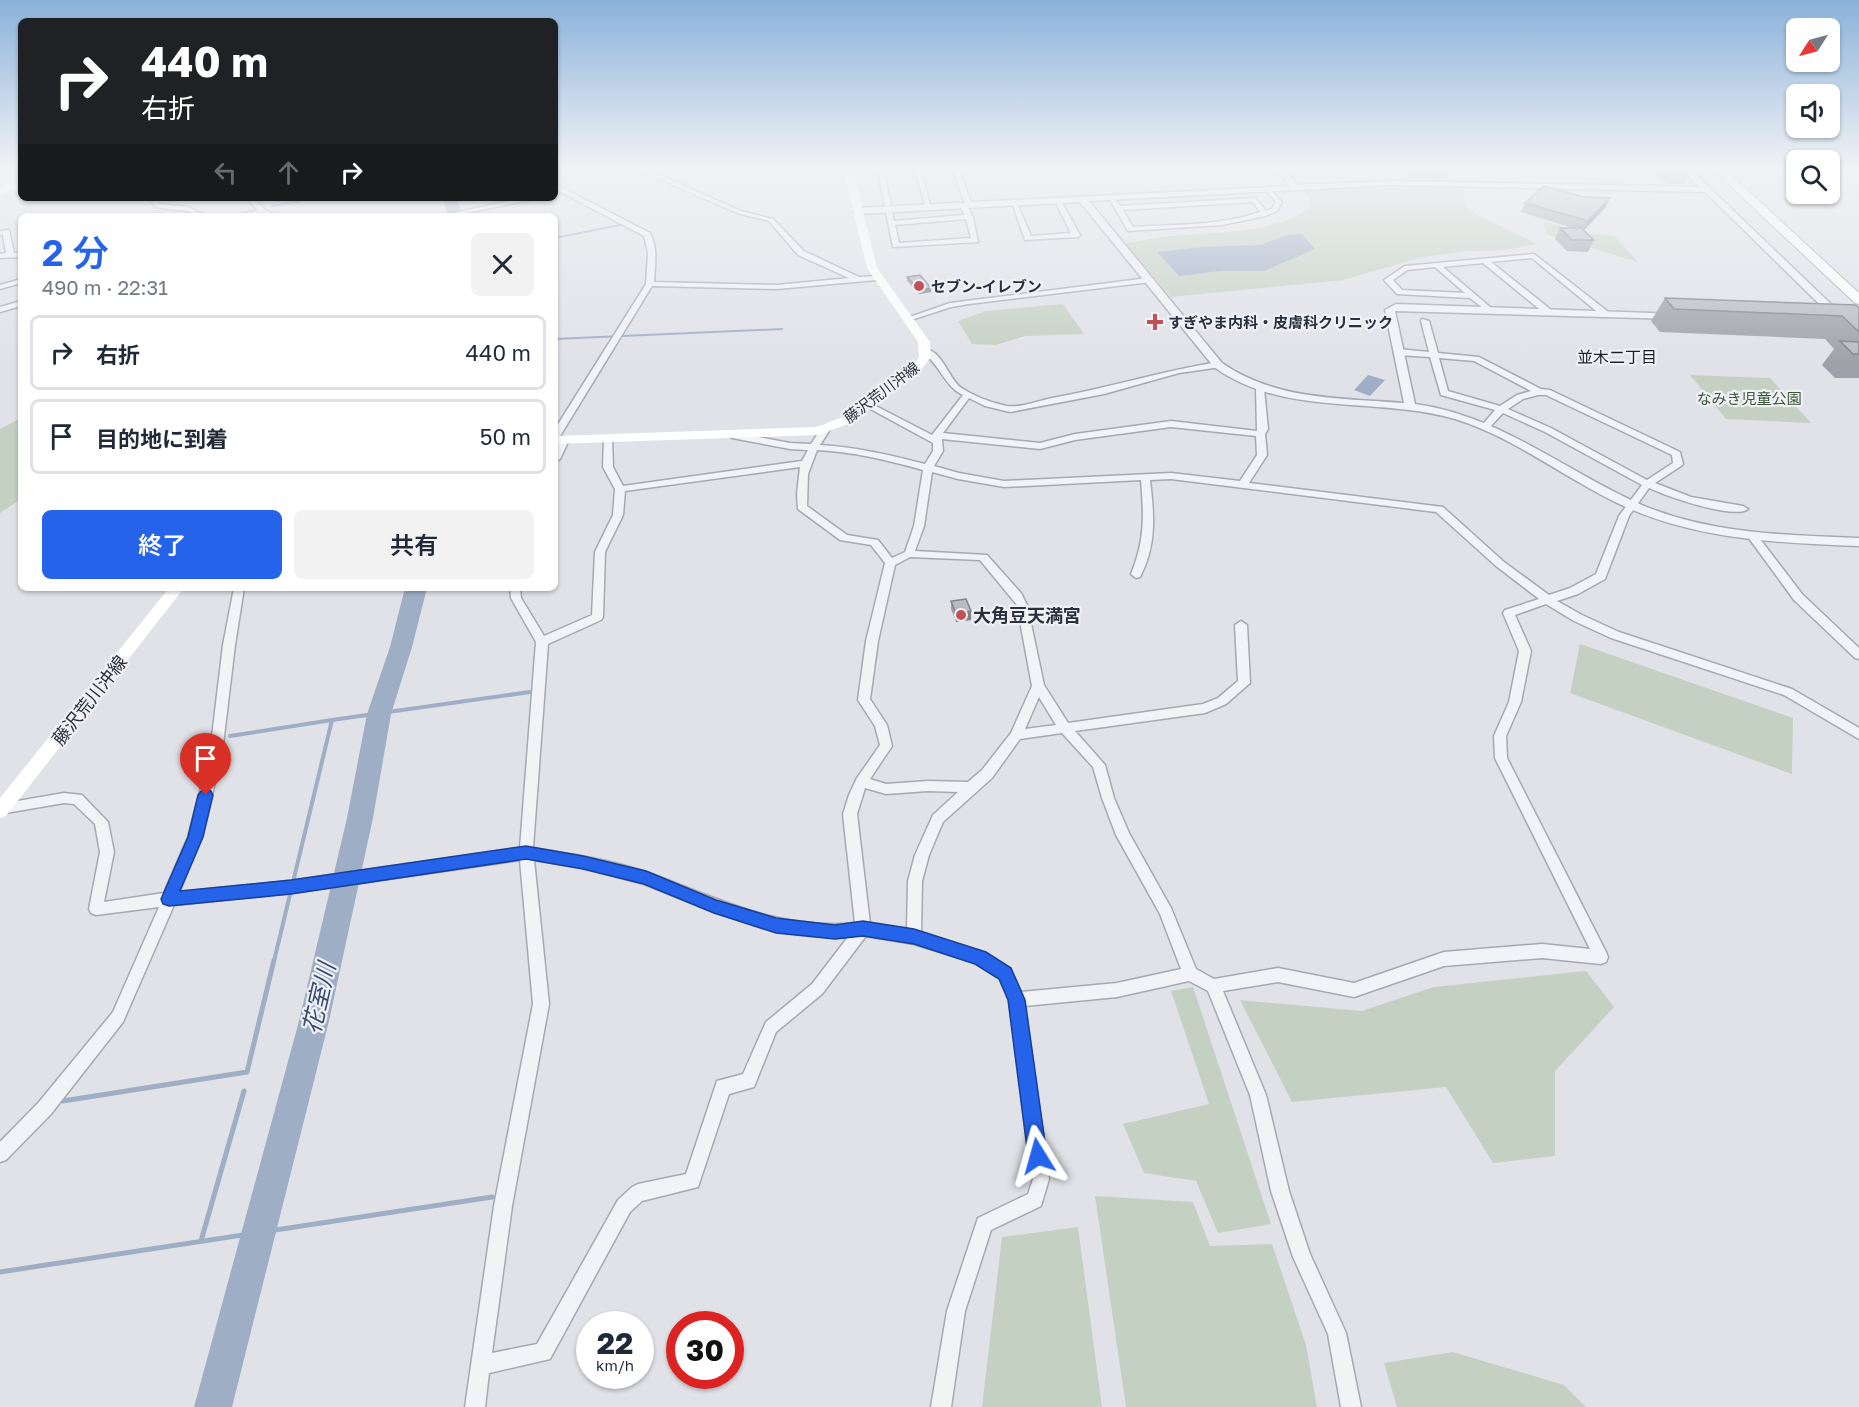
<!DOCTYPE html>
<html lang="ja">
<head>
<meta charset="utf-8">
<style>
  body { margin:0; font-family:"Golos Text","Noto Sans JP",sans-serif; background:#f2f2f3; color:#1f2937; height:100vh; display:flex; flex-direction:column; font-size:22px; white-space:nowrap }
  * { box-sizing:border-box; margin:0 }
  p { font-size:20px; color:#747a83 }
  .icon { flex:none; width:33px; height:33px; fill:none; stroke:currentColor; stroke-width:2; stroke-linecap:round; stroke-linejoin:round }
  .map { position:relative; flex:1; overflow:hidden }
  .details { position:absolute; left:18px; top:213px; width:540px; height:378px; display:flex; flex-direction:column; background:#fff; border-radius:9px; box-shadow:0 2px 4px #0004 }
  .details>* { flex:none }
  .banner { position:absolute; left:18px; top:18px; width:540px; height:183px; border-radius:9px; box-shadow:0 2px 4px #0004; background:#202124; color:#fff; overflow:hidden }
  .needle { width:39px; rotate:234deg }
  .tools { position:absolute; left:1786px; top:18px; display:grid; gap:12px }
  .tools a { display:grid; place-items:center; width:54px; height:54px; border-radius:9px; background:#fff; box-shadow:0 2px 4px #0004; font-size:30px }
  .speed { position:absolute; left:576px; top:1311px; display:flex; gap:12px; font-size:30px; font-weight:700; text-align:center }
  .speed>* { display:grid; place-content:center; width:78px; height:78px; border-radius:50%; background:#fff; box-shadow:0 2px 4px #0004; line-height:1 }
  .speed small { font-size:15px; font-weight:400 }
  .speed .limit { border:9px solid #d22; background:#fff; color:#111 }
  .pin { position:absolute; display:grid; place-items:center; width:51px; height:51px; color:#fff; margin:-62px -26px; border-radius:50% 50% 50% 0; rotate:-45deg; box-shadow:0 0 6px #0007 }
  .pin .icon { rotate:45deg }
  .me { position:absolute; width:66px; margin:-33px; rotate:352deg; stroke-linejoin:round; filter:drop-shadow(0 0 4px #0008) }
  .turn { display:flex; align-items:center; gap:21px; height:126px; padding:0 24px; font-size:27px }
  .turn .icon { width:78px; height:78px; stroke-width:2.5 }
  .turn b { display:block; font-size:42px; line-height:51px }
  .lanes { display:flex; align-items:center; height:57px; padding:0 24px; background:#0003; justify-content:center; gap:30px; direction:ltr }
  .lanes .off { opacity:.35 }
  .round { display:grid; place-items:center; flex:none; width:63px; height:63px; border-radius:9px; background:#f2f2f3 }
  .overview { display:flex; align-items:center; justify-content:space-between; height:102px; padding:0 24px }
  h1 { font-size:36px; font-weight:600; line-height:45px; color:#2563eb }
  .action { display:flex; gap:12px; margin-top:auto; padding:12px 24px }
  .action a { flex:1; height:69px; border-radius:9px; background:#2563eb; color:#fff; font-size:24px; font-weight:600; line-height:69px; text-align:center }
  .action a+a { background:#f2f2f3; color:#1f2937 }
  ul { padding:0; list-style:none }
  li { display:flex; align-items:center; gap:18px; height:75px; margin:0 12px 9px; padding:0 12px; border:3px solid #e0e1e3; border-radius:9px }
  li div { flex:1 }
  li b { display:block; font-size:22px }
  li em { font-style:normal }
  .map>svg:first-child { display:block }
  .green { fill:#c4d1c2 }
  .water { fill:#9eaec5 }
  .lines { fill:none; stroke-linecap:round; stroke-linejoin:round }
  .stream-far2 { stroke:#9eaec5; stroke-width:2 }
  .stream-far1 { stroke:#9eaec5; stroke-width:4 }
  .stream { stroke:#9eaec5; stroke-width:5 }
  .river { fill:#9eaec5; fill-rule:evenodd }
  .minor-casing { stroke:#a6a9b2; stroke-width:3 }
  .tertiary-casing { stroke:#a6a9b2; stroke-width:3 }
  .primary-casing { stroke:#a0a6b2; stroke-width:2 }
  .minor { fill:#f2f3f6; fill-rule:evenodd }
  .tertiary { fill:#f2f3f6; fill-rule:evenodd }
  .secondary { fill:#fff; fill-rule:evenodd }
  .primary { fill:#fff; fill-rule:evenodd }
  .wall { fill:#9ea1a9 }
  .shaded-wall { fill:#818389 }
  .building { fill:#b8bbc4; stroke:#818389; stroke-width:1.5 }
  .route { fill:#2563eb; stroke:#184099; stroke-width:1.5 }
  .poi-dot { fill:#c25057; stroke:#eff1f5; stroke-width:2 }
  .labels { text-anchor:middle; dominant-baseline:central; stroke-width:4.5; stroke-linejoin:round; paint-order:stroke }
  .far-poi-label { font-size:15px; font-weight:bold; fill:#2a303e; stroke:#eff1f5; text-anchor:start }
  .far-street-label { font-size:15px; fill:#2a303e; stroke:#eff1f5 }
  .far-park-label { font-size:15px; fill:#3c5839; stroke:#eff1f5 }
  .far-neighbourhood-label { font-size:16px; fill:#1c212e; stroke:#eff1f5 }
  .poi-label { font-size:18px; font-weight:bold; fill:#2a303e; stroke:#eff1f5; text-anchor:start }
  .street-label { font-size:18px; fill:#2a303e; stroke:#eff1f5 }
  .near-water-label { font-size:24px; font-style:italic; fill:#384b6e; stroke:#eff1f5 }
</style>
</head>
<body>
<div class="map">
<svg width="1859" height="1407" viewBox="0 0 1859 1407">
  <rect width="100%" height="100%" fill="#e0e2e8"/>
  <!-- green -->
  <g class="green">
    <path d="M1462,184L1466,206L1480,216L1537,244L1505,250L1469,251L1423,257L1343,280L1171,297L1125,244C1137,242 1149,239 1161,237C1209,231 1268,237 1310,208L1309,197L1302,191Z"/>
    <polygon points="1545,222 1587,234 1614,236 1638,262 1548,235 1543,224"/>
    <polygon points="1063,304 1084,334 1025,336 996,345 972,344 958,321 986,311"/>
    <polygon points="1690,375 1770,378 1811,423 1726,419"/>
    <polygon points="21,418 21,499 0,513 0,429"/>
    <polygon points="1580,644 1793,718 1792,774 1570,693"/>
    <polygon points="1586,971 1614,1007 1555,1071 1555,1156 1493,1163 1446,1087 1292,1102 1240,1000 1362,1011 1434,987"/>
    <polygon points="1193,987 1271,1224 1218,1233 1196,1181 1144,1173 1123,1124 1209,1104 1171,991"/>
    <polygon points="1095,1196 1193,1202 1210,1246 1272,1244 1306,1345 1317,1407 1126,1407"/>
    <polygon points="1078,1227 1102,1407 982,1407 1002,1237"/>
    <polygon points="1453,1352 1564,1385 1586,1407 1397,1407 1384,1363"/>
  </g>
  <!-- water -->
  <g class="water">
    <polygon points="1302,234 1315,249 1264,271 1220,271 1179,276 1157,252 1204,247 1261,245 1287,235"/>
    <polygon points="1368,375 1385,380 1370,396 1354,390"/>
    <polygon points="412,588 420,588 406,647 397,647"/>
  </g>
  <g class="lines">
    <!-- stream-far2 -->
    <g class="stream-far2">
      <polyline points="272,206 318,198"/>
      <polyline points="555,238 620,225"/>
      <polyline points="555,339 782,329"/>
    </g>
    <!-- stream-far1 -->
    <g class="stream-far1">
      <polyline points="230,736 332,720"/>
      <polyline points="274,961 332,720 530,692"/>
    </g>
    <!-- stream -->
    <g class="stream">
      <polyline points="63,1101 247,1072 274,960"/>
      <polyline points="201,1241 244,1091"/>
      <polyline points="0,1272 492,1197"/>
    </g>
    <!-- river -->
    <g class="river">
      <polygon points="442,198 456,198 463,216 449,216"/>
      <polygon points="405,588 427,588 412,647 391,714 373,818 329,1021 232,1407 194,1407 299,1021 347,818 367,714 390,647"/>
    </g>
    <defs>
      <g id="minor">
        <path d="M632,167H641L741,211L773,219L804,251L859,277L877,276L881,278L877,280L777,289L652,286L560,436L555,439V429L646,284L648,253L644,236L555,189V184L650,233C658,248 655,265 654,282L777,285L849,278L798,255L769,221L737,213Z"/>
        <path d="M877,167H883L894,221L964,215L961,206L965,204L952,167H958L972,205L968,207L973,217L978,242L893,247ZM966,219L971,238L899,243L895,225Z"/>
        <polygon points="914,167 920,167 931,209 926,208"/>
        <path d="M1268,187L1282,202L1277,211L1265,216L1222,225L1128,231L1109,198L1114,197L1120,206L1255,198L1266,211L1272,209L1276,202L1265,189ZM1253,202L1260,212C1220,226 1175,224 1133,227L1123,210Z"/>
        <polygon points="149,198 155,198 159,204 188,207 207,216 198,216 187,211 155,207"/>
        <polygon points="246,198 253,198 265,210 278,216 269,216 262,213 232,216 258,210"/>
        <polygon points="526,198 540,198 451,216 437,216"/>
        <polygon points="1056,200 1061,201 1080,235 1079,237 1025,240 1012,202 1017,203 1031,236 1071,233 1055,201"/>
        <polygon points="9,230 14,253 21,253 21,257 0,258 0,254 6,253 3,235 0,235 0,231"/>
        <path d="M1534,254L1607,311V315H1601L1532,258L1491,262L1550,309V313H1544L1483,263L1443,267L1490,307V311H1487L1470,298L1397,294L1384,280L1405,266ZM1435,267L1465,293L1402,290L1393,280L1407,270Z"/>
        <polygon points="1148,278 1152,280 1151,282 969,304 951,307 908,321 904,319 950,303"/>
        <polygon points="21,279 21,283 0,289 0,285"/>
        <polygon points="21,301 21,306 0,312 0,307"/>
        <path d="M1422,319L1429,321L1438,353L1479,357L1541,389L1550,390L1680,452L1683,464L1681,466L1655,483L1691,497L1743,506L1748,509C1734,520 1666,496 1649,488L1629,516L1605,579L1578,594L1557,601L1582,615L1619,632L1792,689L1859,728V739L1784,695L1611,638L1574,621L1546,604L1515,615L1531,651L1521,702L1506,736L1507,758L1606,952L1608,957L1606,962L1601,964L1542,958L1444,966L1354,997L1278,982L1223,991L1266,1095L1289,1191L1310,1254L1346,1333L1361,1407H1341L1328,1334L1293,1257L1271,1191L1250,1095L1208,991L1189,981L1117,997L1025,1006L1049,1179L1041,1206L991,1230L965,1311L951,1407H931L947,1311L978,1218L1028,1194L1033,1179L1009,1000L1000,978L976,963L914,944L866,936L822,994L776,1032L754,1087L729,1094L698,1187L642,1201L630,1212L550,1359L489,1373L485,1407H465L494,1206L533,1004L520,860L291,893L174,905L123,1022L51,1114L6,1160L0,1162V1142L39,1102L113,1012L159,907L96,915L91,913L89,909L100,852L95,824L74,804L64,803L0,814V804L64,793L82,795L108,822L114,852L104,902L164,893L188,837L210,753L223,645L234,588H244L235,645L222,753L202,837L179,892L291,881L520,848L536,642L511,598L510,588H520L521,598L544,636L592,615L595,552L613,515L615,489L603,467L604,437H610L612,439L613,467L623,486L802,461L808,450L790,449L732,438L727,435L732,432L790,443L811,444L823,426L826,425L831,428L820,445C856,447 890,455 925,464L933,451V443L865,406L866,404H872L932,435L963,395C944,386 940,364 923,353V349C941,348 948,377 960,387C973,396 992,403 1007,406C1020,408 1038,401 1052,398C1108,388 1162,371 1218,362L1221,363V367L1179,373L1104,394L1010,412L985,406L969,398L943,433L1040,443L1075,434L1171,421L1257,431L1256,389L1260,386L1264,389L1268,429L1265,434L1267,455L1249,483L1443,507L1504,562L1549,595L1570,588L1596,574L1619,516L1642,485L1545,432L1503,413L1489,428H1483V424L1495,410L1441,395L1430,357L1398,355L1394,352L1398,349L1429,352L1421,321ZM1439,358L1474,361L1531,391L1517,395L1500,406L1448,391ZM1538,395H1546L1672,455L1673,463L1647,480L1551,428L1508,409L1523,399ZM1171,427L1256,436L1257,455L1240,481L1171,473L1004,481L959,473L934,466L943,451L942,439L1040,449L1075,440ZM817,450C854,452 887,460 923,470L914,526L905,552L892,558L878,540L847,535L807,506L808,474ZM800,467L797,494L798,509L840,540L871,545L885,563L866,641L858,700L875,726L880,745L857,778L849,795L843,814L855,923C780,931 717,898 649,873C612,860 572,854 533,848L548,644L601,620L603,617L605,552L623,515L625,491ZM932,472L958,479L1004,487L1141,480C1144,516 1145,540 1131,574L1136,578L1140,577C1157,545 1154,514 1150,480L1171,479L1436,512L1496,566L1539,599L1505,610L1503,613L1519,651L1509,702L1494,736L1495,758L1590,949L1542,944L1444,952L1354,983L1278,968L1214,979L1196,969L1171,908L1129,833L1114,798L1105,765L1075,731L1205,713L1226,704L1250,683L1247,625L1241,621L1235,625L1238,681L1218,698L1203,704L1068,723L1044,685L1027,605L1021,593L987,555L915,551L924,526ZM910,557L980,560L1017,605L1032,686L1011,733L982,770L968,782L928,781L886,784L870,779L892,746L887,725L870,699L878,641L895,565ZM1039,697L1056,725L1025,729ZM1062,733L1093,767L1102,798L1116,835L1160,914L1181,969L1117,983L1021,992L1010,968L985,953L921,933L922,881L929,855L943,822L992,778L1020,739ZM865,788L886,794L928,791L958,792L933,815L915,855L908,881L907,929L870,924L857,814ZM534,860L583,868L644,884L714,912L776,931L835,938L848,937L812,984L766,1022L743,1074L717,1081L686,1174L638,1184L632,1187L618,1200L537,1344L492,1353L512,1206L549,1004Z"/>
        <polygon points="564,437 569,440 560,459 555,462 555,449 561,438"/>
        <polygon points="1753,534 1757,535 1802,594 1859,648 1859,659 1855,658 1794,600 1748,537"/>
      </g>
      <path id="tertiary" d="M1274,167H1283L1298,185L1392,181L1699,187L1679,167H1688L1859,331V340L1855,339L1705,192L1392,185L1089,201L1222,363C1275,400 1341,398 1404,403L1385,310L1396,304L1679,314V318L1675,319L1395,311L1415,404C1498,415 1561,468 1635,502C1706,534 1783,535 1859,538V546C1780,543 1701,540 1628,508C1569,482 1517,438 1455,419C1375,396 1285,418 1214,367L1080,202L858,214L854,211L858,208L1290,186Z"/>
      <polygon id="primary" points="1710,167 1722,167 1859,293 1859,304 1855,303"/>
    </defs>
    <!-- minor casing -->
    <use href="#minor" class="minor-casing"/>
    <!-- tertiary casing -->
    <use href="#tertiary" class="tertiary-casing"/>
    <!-- primary casing -->
    <use href="#primary" class="primary-casing"/>
    <!-- minor -->
    <use href="#minor" class="minor"/>
    <!-- tertiary -->
    <use href="#tertiary" class="tertiary"/>
    <!-- secondary -->
    <g class="secondary">
      <polygon points="843,167 852,167 877,268 930,342 931,357 922,369 851,423 818,435 555,444 555,436 816,427 843,417 914,365 919,357 918,342 867,268"/>
      <polygon points="21,179 21,185 0,195 0,189"/>
      <polygon points="169,588 184,588 6,816 0,818 0,798"/>
    </g>
    <!-- primary -->
    <use href="#primary" class="primary"/>
  </g>
  <!-- wall -->
  <g class="wall">
    <polygon points="1396,167 1449,167 1450,169 1446,179 1409,178 1405,172 1399,172"/>
    <polygon points="1653,167 1692,167 1683,184 1666,184 1652,170"/>
    <polygon points="1610,198 1605,208 1584,230 1594,240 1588,252 1567,251 1555,239 1560,228 1573,228 1521,212 1525,203"/>
    <polygon points="907,277 931,292 919,294 907,281"/>
    <polygon points="1665,298 1859,308 1859,378 1835,378 1822,365 1834,349 1825,339 1660,332 1651,321"/>
    <polygon points="951,601 971,620 956,622 951,609"/>
  </g>
  <!-- shaded-wall -->
  <g class="shaded-wall">
    <polygon points="1610,198 1605,208 1583,231 1588,221"/>
    <polygon points="931,288 931,292 919,294 919,290"/>
    <polygon points="971,611 971,620 956,622 956,614"/>
  </g>
  <!-- building -->
  <g class="building">
    <polygon points="1449,167 1450,169 1412,167"/>
    <polygon points="1544,186 1584,197 1610,198 1588,221 1525,203"/>
    <polygon points="1560,228 1581,228 1594,240 1572,240"/>
    <polygon points="920,275 931,288 919,290 907,277"/>
    <polygon points="1665,298 1856,305 1859,308 1859,332 1842,316 1674,309"/>
    <polygon points="1840,341 1859,342 1859,354 1853,354"/>
    <polygon points="966,599 971,611 956,614 951,601"/>
  </g>
  <!-- sky -->
  <linearGradient id="sky" x2="0" y2="1"><stop stop-color="#8ab2da"/><stop offset="0.46" stop-color="#f1f2f5"/><stop offset="1" stop-color="#f1f2f5" stop-opacity="0"/></linearGradient>
  <rect width="1859" height="364" fill="url(#sky)"/>
  <!-- route -->
  <polygon class="route" points="206,789 211,791 213,795 203,837 180,891 291,880 526,846 583,856 646,871 716,900 776,918 835,925 863,921 914,929 986,952 1011,968 1025,1000 1047,1156 1044,1163 1038,1166 1031,1163 1028,1156 1008,1000 999,979 975,964 914,944 863,936 835,939 776,933 714,913 644,884 583,869 526,859 291,894 169,906 163,904 161,899 188,837 198,795 201,791"/>
  <!-- markers -->
  <g class="poi-dot">
    <circle cx="919" cy="286" r="6"/>
    <path d="M1152 313h6v6h6v6h-6v6h-6v-6h-6v-6h6z"/>
    <circle cx="961" cy="615" r="6"/>
  </g>
  <g class="labels">
    <!-- far-poi labels -->
    <g class="far-poi-label">
      <text x="931" y="286">セブン-イレブン</text>
      <text x="1168" y="322">すぎやま内科・皮膚科クリニック</text>
    </g>
    <!-- far-street labels -->
    <g class="far-street-label">
      <text transform="translate(881 392) rotate(-37)">藤沢荒川沖線</text>
    </g>
    <!-- far-park labels -->
    <g class="far-park-label">
      <text x="1749" y="398">なみき児童公園</text>
    </g>
    <!-- far-neighbourhood labels -->
    <g class="far-neighbourhood-label">
      <text x="1617" y="357">並木二丁目</text>
    </g>
    <!-- poi labels -->
    <g class="poi-label">
      <text x="973" y="615">大角豆天満宮</text>
    </g>
    <!-- street labels -->
    <g class="street-label">
      <text transform="translate(89 700) rotate(-52)">藤沢荒川沖線</text>
    </g>
    <!-- near-water labels -->
    <g class="near-water-label">
      <text transform="translate(318 998) rotate(-77)">花室川</text>
    </g>
  </g>
</svg>
<div class="tools">
<a><svg class="needle" viewBox="-14 -14 28 28"><path d="M0-13l5 13h-10z" fill="#e53935"/><path d="M0 13l5-13h-10z" fill="#747a83"/></svg></a>
<a><svg class="icon" aria-label="sound" viewBox="0 0 24 24"><path d="M4 9h4l5-4v14l-5-4H4zM17 9q2 3 0 6"/></svg></a>
<a><svg class="icon" aria-label="search" viewBox="0 0 24 24"><circle cx="10" cy="10" r="6"/><path d="M15 15l6 6"/></svg></a>
</div>
<div class="speed"><div>22<small>km/h</small></div><div class="limit">30</div></div>
<div class="pin" style="left:206px;top:795px;background:#d93025"><svg class="icon" aria-label="arrive" viewBox="0 0 24 24"><path d="M6 21V4h12l-3 4 3 4H6"/></svg></div>
<svg class="me" style="left:1038px;top:1156px" viewBox="-20 -20 40 40"><path d="M0-17L14 15 0 8-14 15z" fill="#2563eb" stroke="#fff" stroke-width="4"/></svg>
<div class="banner">
<div class="turn"><svg class="icon" aria-label="right" viewBox="0 0 24 24"><path d="M7 20v-9h11M14 6l5 5-5 5"/></svg><div><b>440 m</b>右折</div></div>
<div class="lanes"><svg class="icon off" aria-label="left" viewBox="0 0 24 24"><path d="M17 20v-9H6M10 6l-5 5 5 5"/></svg><svg class="icon off" aria-label="ahead" viewBox="0 0 24 24"><path d="M12 20V5M6 11l6-6 6 6"/></svg><svg class="icon" aria-label="right" viewBox="0 0 24 24"><path d="M7 20v-9h11M14 6l5 5-5 5"/></svg></div>
</div>
<section class="details">
<div class="overview"><div><h1>2 分</h1><p>490 m · 22:31</p></div><a class="round"><svg class="icon" aria-label="close" viewBox="0 0 24 24"><path d="M6 6l12 12M18 6L6 18"/></svg></a></div>
<ul>
<li><svg class="icon" aria-label="right" viewBox="0 0 24 24"><path d="M7 20v-9h11M14 6l5 5-5 5"/></svg><div><b>右折</b></div><em>440 m</em></li>
<li><svg class="icon" aria-label="arrive" viewBox="0 0 24 24"><path d="M6 21V4h12l-3 4 3 4H6"/></svg><div><b>目的地に到着</b></div><em>50 m</em></li>
</ul>
<div class="action"><a>終了</a><a>共有</a></div>
</section>
</div>
</body>
</html>
